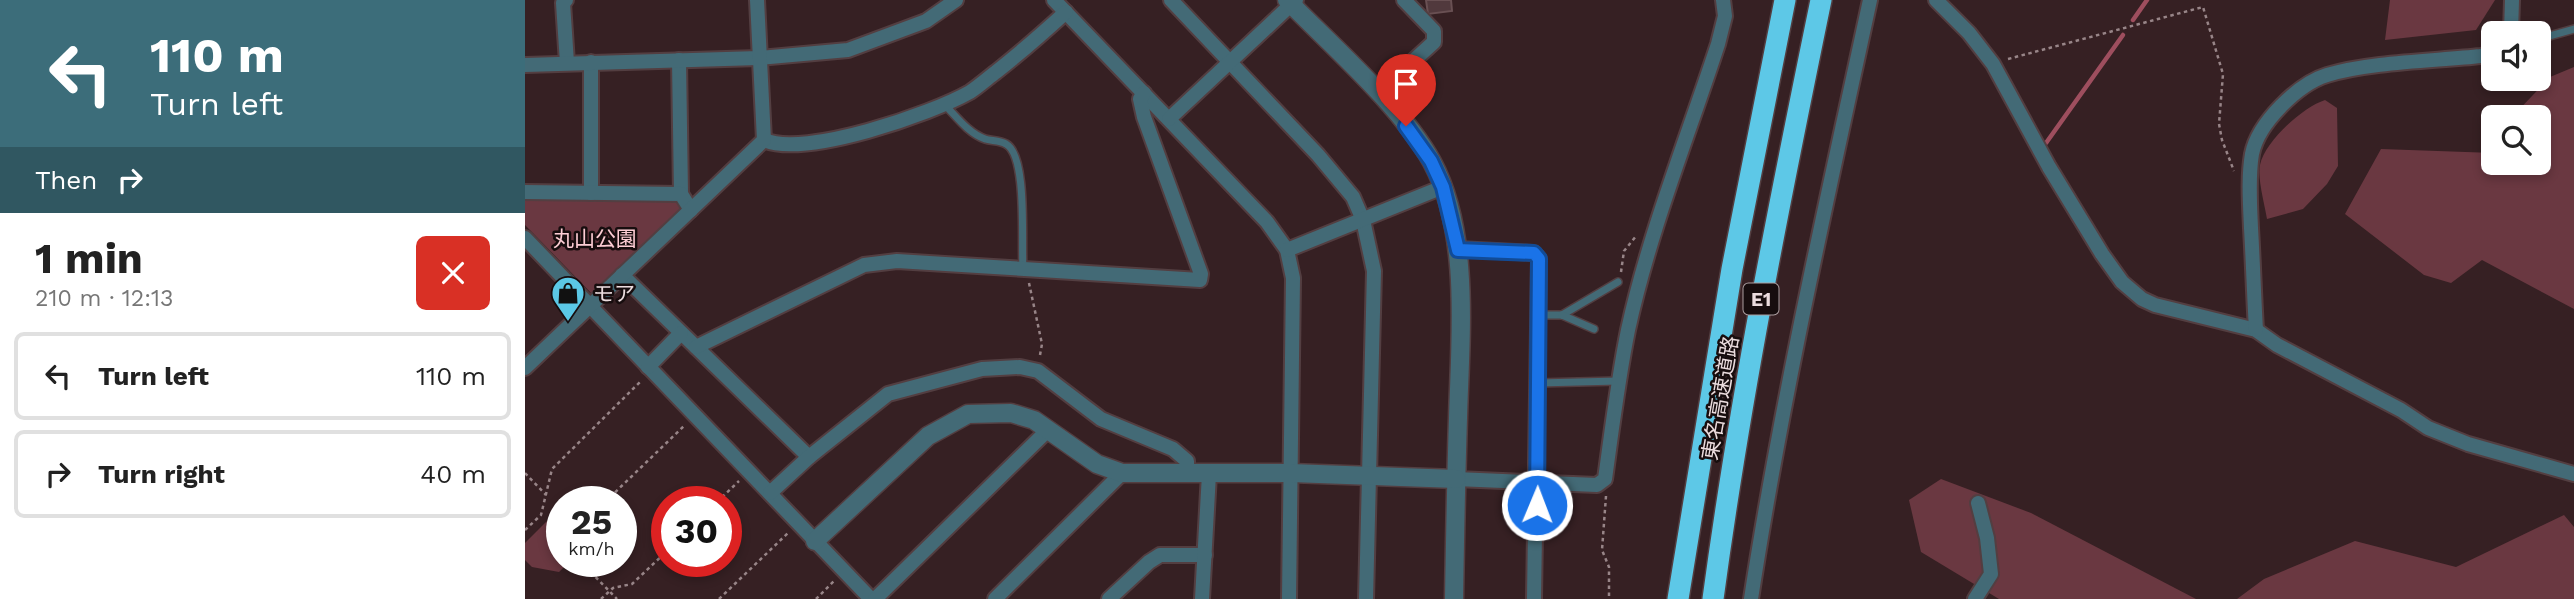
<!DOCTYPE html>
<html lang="en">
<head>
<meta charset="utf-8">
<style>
  body { margin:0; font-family:"Work Sans","Noto Sans JP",sans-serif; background:#f6f6f6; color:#222; height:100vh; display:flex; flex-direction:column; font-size:26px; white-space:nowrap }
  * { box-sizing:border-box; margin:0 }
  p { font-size:23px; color:#767676 }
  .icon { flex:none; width:38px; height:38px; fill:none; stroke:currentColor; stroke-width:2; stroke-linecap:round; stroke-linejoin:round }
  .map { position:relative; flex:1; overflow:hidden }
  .drawer { display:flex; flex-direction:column; background:#fff; width:525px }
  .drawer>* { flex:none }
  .hud { background:#3c6d7a; color:#fff; overflow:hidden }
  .fabs { position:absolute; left:1956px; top:21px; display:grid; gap:14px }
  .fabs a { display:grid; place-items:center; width:70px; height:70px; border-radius:10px; background:#fff; box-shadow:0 4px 10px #0003; font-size:35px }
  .speed { position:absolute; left:21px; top:486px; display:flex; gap:14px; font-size:35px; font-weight:700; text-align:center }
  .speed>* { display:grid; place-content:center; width:91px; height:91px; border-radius:50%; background:#fff; box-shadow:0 4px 10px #0003; line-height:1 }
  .speed small { font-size:18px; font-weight:400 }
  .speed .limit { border:10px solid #d22; background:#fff; color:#111 }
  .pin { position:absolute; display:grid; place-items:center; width:60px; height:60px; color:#fff; margin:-72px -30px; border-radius:50% 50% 50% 0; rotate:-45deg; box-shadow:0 0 7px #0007 }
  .pin .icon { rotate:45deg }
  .me { position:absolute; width:77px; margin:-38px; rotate:1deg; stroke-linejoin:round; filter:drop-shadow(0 0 5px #0008) }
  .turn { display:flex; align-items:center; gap:24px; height:147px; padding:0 35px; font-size:32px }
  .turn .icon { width:91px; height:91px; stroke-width:2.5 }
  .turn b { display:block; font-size:49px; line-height:60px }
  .then { display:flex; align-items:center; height:66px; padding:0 35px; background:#0003; gap:14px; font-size:26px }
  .round { display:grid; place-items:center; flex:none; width:74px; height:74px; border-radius:10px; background:#f6f6f6 }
  .headline { display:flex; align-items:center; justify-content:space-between; height:119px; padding:0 35px }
  h1 { font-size:42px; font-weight:700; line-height:52px }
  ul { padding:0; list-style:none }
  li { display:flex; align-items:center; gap:21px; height:88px; margin:0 14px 10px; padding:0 21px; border:4px solid #e0e0e0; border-radius:10px }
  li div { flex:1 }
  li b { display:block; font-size:26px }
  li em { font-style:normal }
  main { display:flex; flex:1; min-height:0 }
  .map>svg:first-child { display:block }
  .green { fill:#6a3841 }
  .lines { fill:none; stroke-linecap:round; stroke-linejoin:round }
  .stream { stroke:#9e4e5e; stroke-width:4.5 }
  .building { fill:#51393d; stroke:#695053; stroke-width:2 }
  .service-casing { stroke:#533e41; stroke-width:10 }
  .minor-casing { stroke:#533e41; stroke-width:18 }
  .tertiary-casing { stroke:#533e41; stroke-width:21 }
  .motorway-casing { stroke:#533e41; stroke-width:24 }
  .path { stroke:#988588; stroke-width:2.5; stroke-dasharray:3.5 3.5; stroke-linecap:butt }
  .service { stroke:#436a76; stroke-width:7 }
  .minor { stroke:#436a76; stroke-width:14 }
  .tertiary { stroke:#436a76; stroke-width:18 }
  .motorway { stroke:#5dc8e7; stroke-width:21 }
  .route-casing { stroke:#114b97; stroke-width:18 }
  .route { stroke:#1a73e8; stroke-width:12 }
  .labels { text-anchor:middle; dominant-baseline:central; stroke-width:5; stroke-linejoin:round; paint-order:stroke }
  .shield { fill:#170d0e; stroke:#ab9ea0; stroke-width:2 }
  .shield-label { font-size:19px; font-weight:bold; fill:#ebdcde }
  .park-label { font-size:21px; fill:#fdcdd4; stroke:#170d0e }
  .poi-label { font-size:21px; fill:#ebdcde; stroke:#170d0e; text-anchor:start }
  .street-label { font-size:21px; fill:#ebdcde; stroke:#170d0e }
</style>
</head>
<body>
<main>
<section class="drawer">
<div class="hud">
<div class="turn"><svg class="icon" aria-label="left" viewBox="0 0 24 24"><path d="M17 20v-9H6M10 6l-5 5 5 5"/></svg><div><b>110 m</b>Turn left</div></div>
<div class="then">Then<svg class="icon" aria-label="right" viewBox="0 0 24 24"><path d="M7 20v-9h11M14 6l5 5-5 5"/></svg></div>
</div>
<div class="headline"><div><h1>1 min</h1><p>210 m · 12:13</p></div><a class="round" style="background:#d93025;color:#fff"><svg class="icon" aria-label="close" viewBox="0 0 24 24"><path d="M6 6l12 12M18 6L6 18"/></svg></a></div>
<ul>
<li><svg class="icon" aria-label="left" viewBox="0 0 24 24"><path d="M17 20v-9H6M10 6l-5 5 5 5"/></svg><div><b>Turn left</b></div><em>110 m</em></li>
<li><svg class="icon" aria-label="right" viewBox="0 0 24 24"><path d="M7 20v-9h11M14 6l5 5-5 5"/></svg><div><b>Turn right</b></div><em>40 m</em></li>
</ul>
</section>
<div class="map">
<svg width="2049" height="599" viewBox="0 0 2049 599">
  <rect width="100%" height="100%" fill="#362023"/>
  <!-- green -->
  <g class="green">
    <polygon points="1865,0 1970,0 1951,30 1860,40"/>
    <polygon points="2049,67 2049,309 1957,260 1926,283 1899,275 1820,214 1856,149 1969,153 1969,163 2014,163 2014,117 1987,117 2025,77"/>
    <path d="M1800,100L1812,108L1813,166L1802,184L1778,209L1742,219C1740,206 1732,177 1735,165C1740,141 1778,107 1800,100Z"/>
    <polygon points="0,196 149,199 156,205 155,213 67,294 0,225"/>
    <polygon points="1416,479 1506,513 1671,599 1474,599 1396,552 1384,500"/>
    <polygon points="37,506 37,562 57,562 50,569 43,563 34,572 7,567 0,560 0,543"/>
    <polygon points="2039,515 2049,527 2049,599 1712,599 1739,579 1830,541 1931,567"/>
  </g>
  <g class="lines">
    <!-- stream -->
    <g class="stream">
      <polyline points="1608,20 1622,0"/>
      <polyline points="1521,143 1598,35"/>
    </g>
  </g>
  <!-- building -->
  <polygon class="building" points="901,0 926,0 927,11 903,14"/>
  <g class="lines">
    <defs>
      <g id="service">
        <polyline points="2014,39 2049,29"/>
        <path d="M419,104C431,116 443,133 460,139C466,141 475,140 481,144C503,156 496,243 498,269"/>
        <polyline points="1014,315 1037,315 1093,282"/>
        <polyline points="1037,315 1069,329"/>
        <polyline points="1013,383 1093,381"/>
      </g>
      <g id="minor">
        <polyline points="41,0 38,3 42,63"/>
        <polyline points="529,0 742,222 762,250 768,278 764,599"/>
        <polyline points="646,0 793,155 828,197 838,220 849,271 841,599"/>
        <polyline points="1411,0 1444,33 1468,64 1524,167 1577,254 1597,282 1617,299 1630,305 1731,330 1752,345 1876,410 1903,428 1943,444 2049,474"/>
        <polyline points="1986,33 1987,0"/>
        <polyline points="154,60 156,194"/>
        <polyline points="66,62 66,193"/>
        <polyline points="0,65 234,58 323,50 401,21 431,0"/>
        <polyline points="853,93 909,42 909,31 879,0"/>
        <polyline points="644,119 771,0"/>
        <path d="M239,140C280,158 406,114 445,92C454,86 463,78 471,72C495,53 518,33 541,12"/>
        <polyline points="0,192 156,194 166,210"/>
        <polyline points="0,238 346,599"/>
        <polyline points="933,249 1009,253 1014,259 1009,599"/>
        <polyline points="762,250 918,187"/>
        <polyline points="97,275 284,457"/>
        <path d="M1731,330C1729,296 1728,262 1726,228C1725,204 1723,177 1727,154C1733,123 1773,84 1802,75C1845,62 1909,61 1956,56L1969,52"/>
        <polyline points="171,347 339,265 372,261 675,280 676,274 619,117 615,99 619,93"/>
        <polyline points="123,367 156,333"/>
        <polyline points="0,368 239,140 232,0"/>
        <path d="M931,479L1072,485L1080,479C1087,429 1093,379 1103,330C1124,233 1162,139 1193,44L1200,16L1198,0"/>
        <polyline points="245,493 284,457 363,394 457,369 495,367 513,371 576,419 648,449 662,461 662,473"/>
        <polyline points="350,599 524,429"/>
        <polyline points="470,599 597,473"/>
        <polyline points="584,599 624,562 635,555 680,555"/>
        <polyline points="677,599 684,474"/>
        <path d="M1226,599C1257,397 1302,199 1345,0"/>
        <polyline points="1450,599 1466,574 1462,538 1453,503"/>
      </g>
      <g id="tertiary">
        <path d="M762,0C807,46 877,107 907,162C946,234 935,339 933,418C931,479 930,539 929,599"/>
        <polyline points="290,541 403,436 443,414 486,413 509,420 572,464 597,473 766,473 931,479"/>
      </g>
      <g id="motorway">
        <polyline points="1153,599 1207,269 1260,0"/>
        <path d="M1188,599C1215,398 1255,199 1296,0"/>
      </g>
    </defs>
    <!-- service casing -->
    <use href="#service" class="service-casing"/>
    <!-- minor casing -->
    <use href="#minor" class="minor-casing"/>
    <!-- tertiary casing -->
    <use href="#tertiary" class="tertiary-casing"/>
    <!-- motorway casing -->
    <use href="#motorway" class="motorway-casing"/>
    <!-- path -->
    <g class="path">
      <polyline points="1483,59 1678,7 1698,74 1694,124 1697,140 1709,171"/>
      <polyline points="1096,272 1099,251 1112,235"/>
      <polyline points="504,283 517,344 515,355"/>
      <polyline points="0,473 21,495"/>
      <polyline points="1081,496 1077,550 1084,567 1084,599"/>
      <polyline points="80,502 160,425"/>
      <polyline points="192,502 214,481"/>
      <polyline points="0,530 16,515 27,469 117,380"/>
      <polyline points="56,562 92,599"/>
      <polyline points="76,599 88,588 107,584 142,551"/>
      <polyline points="194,599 263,533"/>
      <polyline points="291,599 309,581"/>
    </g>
    <!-- service -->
    <use href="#service" class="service"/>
    <!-- minor -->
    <use href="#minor" class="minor"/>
    <!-- tertiary -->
    <use href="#tertiary" class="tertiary"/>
    <!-- motorway -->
    <use href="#motorway" class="motorway"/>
  </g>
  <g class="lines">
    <defs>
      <polyline id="route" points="881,126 906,161 918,187 933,250 1009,253 1014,259 1012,505"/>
    </defs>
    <!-- route casing -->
    <use href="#route" class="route-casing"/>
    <!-- route -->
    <use href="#route" class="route"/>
  </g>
  <!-- icons -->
  <defs>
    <symbol id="shop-pin" viewBox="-11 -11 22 30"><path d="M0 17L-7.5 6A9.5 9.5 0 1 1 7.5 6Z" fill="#5bc8e6" stroke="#170d0e"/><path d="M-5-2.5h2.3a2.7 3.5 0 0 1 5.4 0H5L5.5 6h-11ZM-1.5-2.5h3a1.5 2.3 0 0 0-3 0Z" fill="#111"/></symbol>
  </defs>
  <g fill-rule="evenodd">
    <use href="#shop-pin" x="24" y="274" width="38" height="52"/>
  </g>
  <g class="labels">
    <!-- shield labels -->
    <rect class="shield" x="1218.5" y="283.5" width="35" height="31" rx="5"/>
    <g class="shield-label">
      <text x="1236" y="299">E1</text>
    </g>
    <!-- park labels -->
    <g class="park-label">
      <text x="70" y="238">丸山公園</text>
    </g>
    <!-- poi labels -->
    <g class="poi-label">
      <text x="68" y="293">モア</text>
    </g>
    <!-- street labels -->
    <g class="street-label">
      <text transform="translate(1195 398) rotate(-80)">東名高速道路</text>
    </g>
  </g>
</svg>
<div class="fabs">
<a><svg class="icon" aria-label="sound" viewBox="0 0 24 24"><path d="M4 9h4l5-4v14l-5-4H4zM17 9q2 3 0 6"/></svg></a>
<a><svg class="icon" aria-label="search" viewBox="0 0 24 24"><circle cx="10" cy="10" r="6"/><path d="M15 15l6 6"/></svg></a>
</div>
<div class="speed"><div>25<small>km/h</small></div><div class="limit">30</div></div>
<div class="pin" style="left:881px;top:126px;background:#d93025"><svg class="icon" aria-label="arrive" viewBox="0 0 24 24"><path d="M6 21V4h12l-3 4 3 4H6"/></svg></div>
<svg class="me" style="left:1012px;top:505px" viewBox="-20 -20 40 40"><circle r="17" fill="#1a73e8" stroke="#fff" stroke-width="3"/><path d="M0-11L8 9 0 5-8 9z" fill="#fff"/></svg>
</div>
</main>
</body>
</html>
